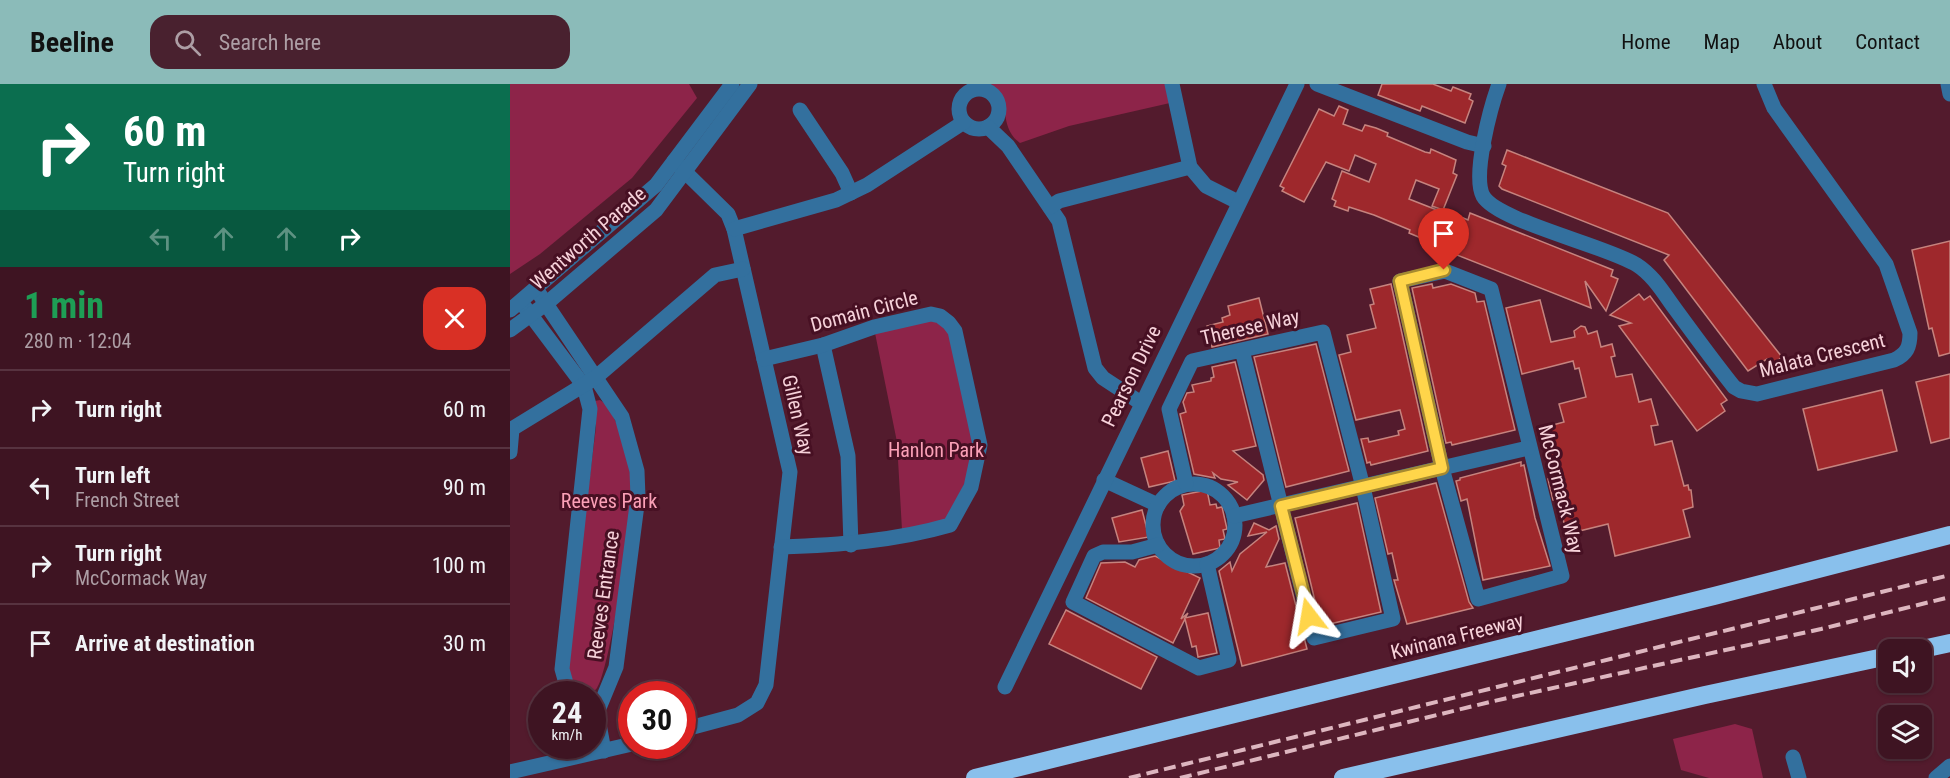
<!DOCTYPE html>
<html lang="en">
<head>
<meta charset="utf-8">
<style>
  body { margin:0; font-family:"Roboto Condensed",sans-serif; background:#49212f; color:#f1f3f6; height:100vh; display:flex; flex-direction:column; font-size:22px; white-space:nowrap }
  * { box-sizing:border-box; margin:0 }
  p { font-size:20px; color:#ad9ea5 }
  .icon { flex:none; width:33px; height:33px; fill:none; stroke:currentColor; stroke-width:2; stroke-linecap:round; stroke-linejoin:round }
  .map { position:relative; flex:1; overflow:hidden }
  .side { display:flex; flex-direction:column; background:#3e1422; width:510px }
  .side>* { flex:none }
  .banner { background:#0b6e4f; color:#fff; overflow:hidden }
  .fabs { position:absolute; left:1368px; top:555px; display:grid; gap:12px }
  .fabs a { display:grid; place-items:center; width:54px; height:54px; border-radius:12px; background:#3e1422; box-shadow:0 2px 4px #0004,0 0 0 2px #573340; font-size:30px }
  .speed { position:absolute; left:18px; top:597px; display:flex; gap:12px; font-size:30px; font-weight:700; text-align:center }
  .speed>* { display:grid; place-content:center; width:78px; height:78px; border-radius:50%; background:#3e1422; box-shadow:0 2px 4px #0004,0 0 0 2px #573340; line-height:1 }
  .speed small { font-size:15px; font-weight:400 }
  .speed .limit { border:9px solid #d22; background:#fff; color:#111 }
  .pin { position:absolute; display:grid; place-items:center; width:51px; height:51px; color:#fff; margin:-62px -26px; border-radius:50% 50% 50% 0; rotate:-45deg; box-shadow:0 0 6px #0007 }
  .pin .icon { rotate:45deg }
  .me { position:absolute; width:66px; margin:-33px; rotate:346deg; stroke-linejoin:round; filter:drop-shadow(0 0 4px #0008) }
  .turn { display:flex; align-items:center; gap:21px; height:126px; padding:0 24px; font-size:27px }
  .turn .icon { width:78px; height:78px; stroke-width:2.5 }
  .turn b { display:block; font-size:42px; line-height:51px }
  .lanes { display:flex; align-items:center; height:57px; padding:0 24px; background:#0003; justify-content:center; gap:30px; direction:ltr }
  .lanes .off { opacity:.35 }
  .round { display:grid; place-items:center; flex:none; width:63px; height:63px; border-radius:18px; background:#49212f }
  .overview { display:flex; align-items:center; justify-content:space-between; height:102px; padding:0 24px }
  h1 { font-size:36px; font-weight:700; line-height:45px; color:#1e9e55 }
  ul { padding:0; list-style:none }
  li { display:flex; align-items:center; gap:18px; height:78px; padding:0 24px; border-top:2px solid #573340 }
  li div { flex:1 }
  li b { display:block; font-size:22px }
  li em { font-style:normal }
  header { display:flex; align-items:center; gap:36px; box-sizing:border-box; height:84px; padding:0 30px; background:#8bbbb9; color:#111 }
  header strong { font-size:28px }
  nav { display:flex; gap:33px; margin-inline-start:auto; font-size:21px }
  .search { width:420px; height:54px; background:#49212f; display:flex; align-items:center; gap:15px; box-sizing:border-box; padding:0 21px; border-radius:18px; color:#ad9ea5; font-size:22px }
  main { display:flex; flex:1; min-height:0 }
  .map>svg:first-child { display:block }
  .green { fill:#8d2449 }
  .building { fill:#9e282c; stroke:#c6837e; stroke-width:1.5 }
  .lines { fill:none; stroke-linecap:round; stroke-linejoin:round }
  .minor { stroke:#33709e; stroke-width:15 }
  .highway { stroke:#89c0ec; stroke-width:18 }
  .rail { stroke:#ddb6bf; stroke-width:4; stroke-dasharray:12 6; stroke-linecap:butt }
  .route-casing { stroke:#a68a30; stroke-width:15 }
  .route { stroke:#ffd54a; stroke-width:10 }
  .labels { text-anchor:middle; dominant-baseline:central; stroke-width:6; stroke-linejoin:round; paint-order:stroke }
  .street-label { font-size:20px; fill:#f7d2da; stroke:#471023 }
  .park-label { font-size:20px; fill:#fba0b7; stroke:#471023 }
</style>
</head>
<body>
<header>
<strong>Beeline</strong>
<div class="search"><svg class="icon" aria-label="search" viewBox="0 0 24 24"><circle cx="10" cy="10" r="6"/><path d="M15 15l6 6"/></svg>Search here</div>
<nav><a>Home</a><a>Map</a><a>About</a><a>Contact</a></nav>
</header>
<main>
<section class="side">
<div class="banner">
<div class="turn"><svg class="icon" aria-label="right" viewBox="0 0 24 24"><path d="M7 20v-9h11M14 6l5 5-5 5"/></svg><div><b>60 m</b>Turn right</div></div>
<div class="lanes"><svg class="icon off" aria-label="left" viewBox="0 0 24 24"><path d="M17 20v-9H6M10 6l-5 5 5 5"/></svg><svg class="icon off" aria-label="ahead" viewBox="0 0 24 24"><path d="M12 20V5M6 11l6-6 6 6"/></svg><svg class="icon off" aria-label="ahead" viewBox="0 0 24 24"><path d="M12 20V5M6 11l6-6 6 6"/></svg><svg class="icon" aria-label="right" viewBox="0 0 24 24"><path d="M7 20v-9h11M14 6l5 5-5 5"/></svg></div>
</div>
<div class="overview"><div><h1>1 min</h1><p>280 m · 12:04</p></div><a class="round" style="background:#d93025;color:#fff"><svg class="icon" aria-label="close" viewBox="0 0 24 24"><path d="M6 6l12 12M18 6L6 18"/></svg></a></div>
<ul>
<li><svg class="icon" aria-label="right" viewBox="0 0 24 24"><path d="M7 20v-9h11M14 6l5 5-5 5"/></svg><div><b>Turn right</b></div><em>60 m</em></li>
<li><svg class="icon" aria-label="left" viewBox="0 0 24 24"><path d="M17 20v-9H6M10 6l-5 5 5 5"/></svg><div><b>Turn left</b><p>French Street</p></div><em>90 m</em></li>
<li><svg class="icon" aria-label="right" viewBox="0 0 24 24"><path d="M7 20v-9h11M14 6l5 5-5 5"/></svg><div><b>Turn right</b><p>McCormack Way</p></div><em>100 m</em></li>
<li><svg class="icon" aria-label="arrive" viewBox="0 0 24 24"><path d="M6 21V4h12l-3 4 3 4H6"/></svg><div><b>Arrive at destination</b></div><em>30 m</em></li>
</ul>
</section>
<div class="map">
<svg width="1440" height="694" viewBox="0 0 1440 694">
  <rect width="100%" height="100%" fill="#531b2d"/>
  <!-- green -->
  <g class="green">
    <polygon points="0,0 179,0 187,14 122,94 30,170 0,190"/>
    <path d="M477,0H655L660,19L559,42L510,59C487,42 504,18 477,0Z"/>
    <polygon points="417,236 431,239 439,249 464,353 463,382 438,433 430,438 392,446 387,358 365,249"/>
    <path d="M90,316C107,325 121,381 123,400C126,421 99,589 87,604C81,612 70,612 63,607L57,578L86,343L85,317Z"/>
    <polygon points="1225,640 1242,645 1253,694 1199,694 1171,686 1163,655"/>
  </g>
  <!-- building -->
  <g class="building">
    <polygon points="872,0 923,0 941,7 943,3 961,10 959,15 963,17 955,39 912,22 910,27 868,11"/>
    <polygon points="829,22 838,26 833,40 852,47 855,41 866,44 878,49 877,52 915,68 920,69 921,65 946,76 943,89 947,91 933,126 922,122 929,105 906,96 899,115 927,126 918,152 913,150 911,154 899,149 900,146 864,131 839,123 838,127 824,122 826,117 822,115 832,87 859,98 866,80 845,71 839,87 816,78 794,118 772,107 774,104 770,102 809,25 824,32"/>
    <polygon points="997,66 1158,129 1272,273 1262,281 1257,275 1238,287 1154,176 1159,171 992,105 989,102 996,82 992,80"/>
    <polygon points="960,129 1103,186 1101,192 1108,195 1096,227 1075,197 1081,224 942,169 938,166 951,133 958,136"/>
    <polygon points="1440,157 1440,269 1429,272 1422,244 1419,245 1402,166"/>
    <polygon points="881,200 918,367 861,381 860,378 857,379 851,355 858,354 859,358 889,351 888,347 895,345 890,326 846,336 829,271 841,268 837,251 866,244 860,221 864,220 860,205"/>
    <polygon points="922,200 923,204 941,200 965,209 967,218 974,217 1005,346 942,361 941,358 936,359 902,204"/>
    <polygon points="1129,210 1134,216 1140,212 1217,316 1211,320 1215,327 1187,347 1109,242 1121,239 1100,231"/>
    <polygon points="749,214 758,250 702,263 697,242 713,238 712,234 720,231 718,222"/>
    <polygon points="1030,216 1041,258 1065,253 1064,247 1071,242 1075,243 1078,250 1087,247 1091,263 1102,260 1105,272 1101,273 1106,293 1122,290 1129,318 1141,315 1148,341 1141,342 1145,361 1162,357 1174,402 1178,401 1179,406 1181,406 1183,423 1173,426 1180,453 1105,472 1098,440 1057,450 1048,416 1043,416 1038,395 1043,393 1028,345 1054,338 1049,320 1076,313 1069,284 1065,285 1063,277 1012,290 996,224"/>
    <polygon points="806,260 839,387 776,403 744,273"/>
    <polygon points="725,278 746,362 723,367 753,391 754,396 737,416 718,401 728,398 711,395 703,389 705,394 684,390 670,330 676,328 673,318 677,309 684,308 682,301 701,297 701,294 704,293 702,283"/>
    <polygon points="1440,290 1440,354 1421,359 1406,298"/>
    <polygon points="1372,306 1387,367 1308,386 1293,325"/>
    <polygon points="658,367 665,397 639,403 631,374"/>
    <polygon points="1011,378 1011,382 1014,381 1025,434 1040,482 973,496 957,415 951,417 946,397 950,396 950,394"/>
    <polygon points="926,399 959,518 963,524 897,540 884,496 888,496 882,469 878,470 865,414"/>
    <polygon points="697,406 700,421 706,420 707,424 712,423 717,445 713,446 715,455 709,456 710,464 683,470 670,427 674,421 672,411"/>
    <polygon points="847,419 871,528 811,542 785,434"/>
    <polygon points="632,426 639,453 609,458 602,434"/>
    <polygon points="744,439 759,446 766,442 769,455 756,483 775,479 797,565 732,582 709,487 720,478 722,487 730,470 757,448 738,452"/>
    <polygon points="645,472 690,494 671,535 678,529 675,534 698,529 707,569 688,573 686,562 682,563 675,535 663,559 576,514 591,479 615,478 625,483 629,476"/>
    <polygon points="556,526 647,573 631,605 539,560"/>
  </g>
  <g class="lines">
    <!-- minor -->
    <g class="minor">
      <polyline points="662,0 680,83 696,102 728,118"/>
      <polyline points="807,0 957,58 974,62"/>
      <path d="M989,0C981,22 962,91 973,112C987,137 1097,162 1127,181C1144,192 1154,210 1166,226C1185,252 1204,278 1224,303L1231,307L1247,310L1384,276C1397,270 1400,263 1400,249L1376,180L1264,24L1254,0"/>
      <polyline points="1438,0 1440,10"/>
      <circle cx="469" cy="25" r="20"/>
      <polyline points="290,26 332,89 341,109"/>
      <polyline points="478,43 498,62 549,137 585,284 593,294 631,319"/>
      <polyline points="164,77 218,130 224,145 280,388 256,601 247,619 228,631 172,646"/>
      <polyline points="540,123 549,117 680,83"/>
      <polyline points="224,145 326,116 357,101 454,38"/>
      <polygon points="935,187 981,205 1052,492 968,515 932,384 890,197"/>
      <polyline points="26,205 112,333 127,387 128,413 106,583 87,629 94,667"/>
      <polyline points="11,218 74,302 80,325 52,585 59,610"/>
      <polyline points="0,226 146,101 222,0"/>
      <polyline points="0,246 37,219 146,126 240,0"/>
      <polyline points="313,261 338,372 341,461"/>
      <path d="M254,275L313,261L364,243L421,230L430,232L439,239L445,247L470,361L461,403L440,441C385,457 328,461 271,463"/>
      <polyline points="0,346 85,294 205,191 233,185"/>
      <polyline points="0,368 2,345"/>
      <polyline points="594,396 648,421"/>
      <circle cx="684" cy="441" r="41"/>
      <polyline points="676,400 659,325 682,277 813,248 853,403 883,535 804,554 732,266"/>
      <polyline points="724,432 1018,364"/>
      <polyline points="648,461 622,468 593,468 584,472 563,518 689,584 719,576 697,480"/>
      <polyline points="495,603 787,0"/>
      <polyline points="1283,673 1289,694"/>
      <polyline points="0,688 122,660"/>
      <polyline points="1426,694 1440,682"/>
    </g>
    <!-- highway -->
    <g class="highway">
      <polyline points="1408,566 1440,559"/>
      <polyline points="465,694 1204,512 1440,451"/>
      <polyline points="833,694 1195,611 1378,572"/>
    </g>
    <!-- rail -->
    <g class="rail">
      <polyline points="619,694 1440,491"/>
      <polyline points="670,694 984,617 1311,545 1440,513"/>
    </g>
  </g>
  <g class="lines">
    <defs>
      <polyline id="route" points="799,532 771,422 932,384 890,197 934,186"/>
    </defs>
    <!-- route casing -->
    <use href="#route" class="route-casing"/>
    <!-- route -->
    <use href="#route" class="route"/>
  </g>
  <g class="labels">
    <!-- street labels -->
    <g class="street-label">
      <text transform="translate(78 154) rotate(-41)">Wentworth Parade</text>
      <text transform="translate(354 227) rotate(-15)">Domain Circle</text>
      <text transform="translate(740 243) rotate(-13)">Therese Way</text>
      <text transform="translate(1312 271) rotate(-14)">Malata Crescent</text>
      <text transform="translate(621 292) rotate(-64)">Pearson Drive</text>
      <text transform="translate(288 331) rotate(77)">Gillen Way</text>
      <text transform="translate(1051 405) rotate(76)">McCormack Way</text>
      <text transform="translate(93 511) rotate(-82)">Reeves Entrance</text>
      <text transform="translate(947 552) rotate(-14)">Kwinana Freeway</text>
    </g>
    <!-- park labels -->
    <g class="park-label">
      <text x="426" y="366">Hanlon Park</text>
      <text x="99" y="417">Reeves Park</text>
    </g>
  </g>
</svg>
<div class="fabs">
<a><svg class="icon" aria-label="sound" viewBox="0 0 24 24"><path d="M4 9h4l5-4v14l-5-4H4zM17 9q2 3 0 6"/></svg></a>
<a><svg class="icon" aria-label="layers" viewBox="0 0 24 24"><path d="M12 4l9 5-9 5-9-5zM3 14l9 5 9-5"/></svg></a>
</div>
<div class="speed"><div>24<small>km/h</small></div><div class="limit">30</div></div>
<div class="pin" style="left:934px;top:186px;background:#d93025"><svg class="icon" aria-label="arrive" viewBox="0 0 24 24"><path d="M6 21V4h12l-3 4 3 4H6"/></svg></div>
<svg class="me" style="left:799px;top:532px" viewBox="-20 -20 40 40"><path d="M0-17L14 15 0 8-14 15z" fill="#ffd54a" stroke="#fff" stroke-width="4"/></svg>
</div>
</main>
</body>
</html>
